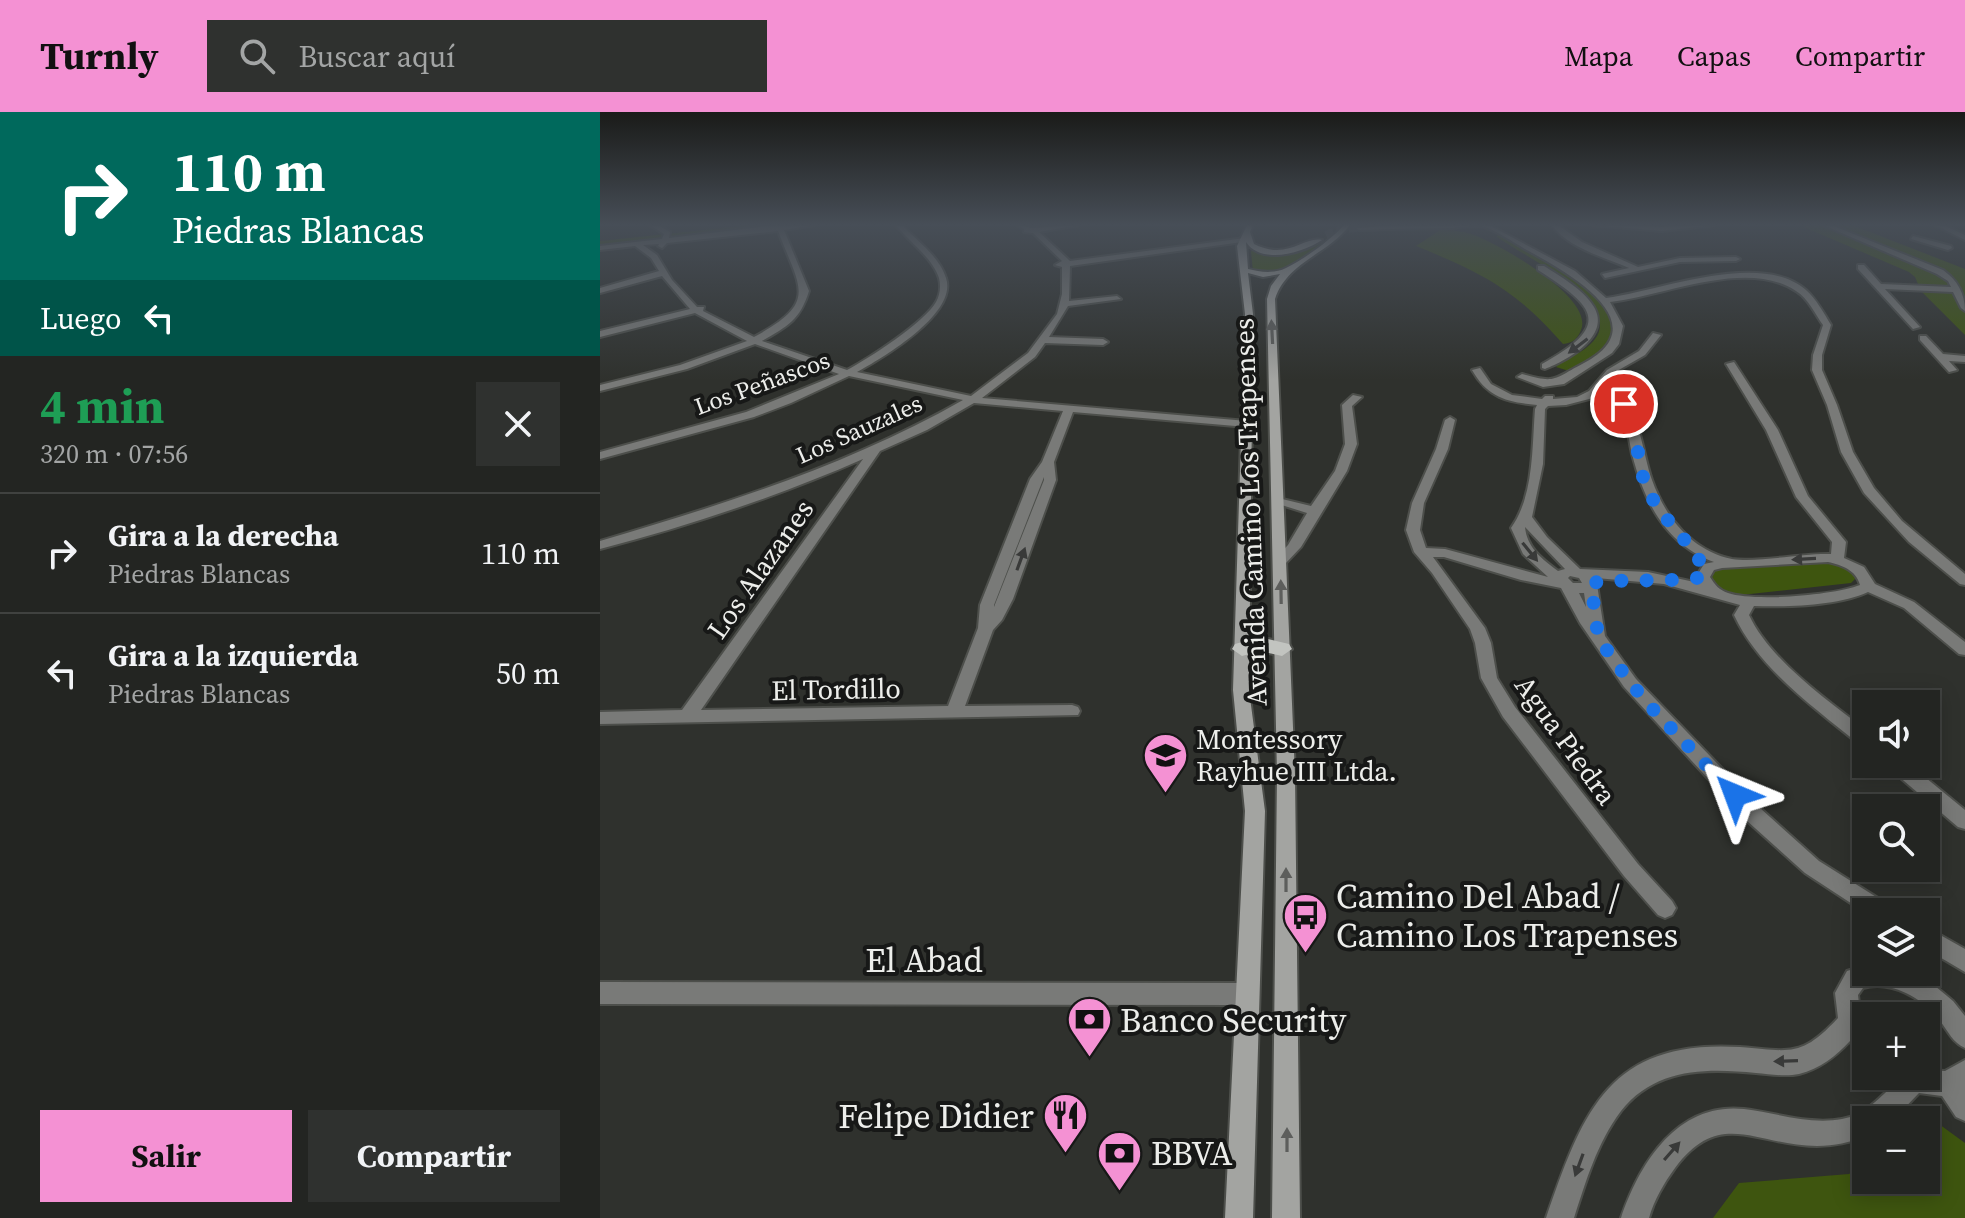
<!DOCTYPE html>
<html lang="es">
<head>
<meta charset="utf-8">
<style>
  body { margin:0; font-family:"Source Serif 4",serif; background:#2f312f; color:#f1f3f6; height:100vh; display:flex; flex-direction:column; font-size:30px; white-space:nowrap }
  * { box-sizing:border-box; margin:0 }
  p { font-size:26px; color:#a3a5a5 }
  .icon { flex:none; width:44px; height:44px; fill:none; stroke:currentColor; stroke-width:2; stroke-linecap:round; stroke-linejoin:round }
  .map { position:relative; flex:1; overflow:hidden }
  .sheet { display:flex; flex-direction:column; background:#232522; width:600px }
  .sheet>* { flex:none }
  .hud { background:#00695c; color:#fff; overflow:hidden }
  .tools { position:absolute; left:1252px; top:578px; display:grid; gap:16px }
  .tools a { display:grid; place-items:center; width:88px; height:88px; border-radius:0px; background:#232522; box-shadow:0 4px 20px #0003,0 0 0 2px #404240; font-size:40px }
  .pin { position:absolute; display:grid; place-items:center; width:68px; height:68px; color:#fff; margin:-34px; border:4px solid #fff; border-radius:50%; box-shadow:0 2px 8px #0007 }
  .me { position:absolute; width:88px; margin:-44px; rotate:316deg; stroke-linejoin:round; filter:drop-shadow(0 0 6px #0008) }
  .turn { display:flex; align-items:center; gap:28px; height:168px; padding:0 40px; font-size:36px }
  .turn .icon { width:104px; height:104px; stroke-width:2.5 }
  .turn b { display:block; font-size:56px; line-height:68px }
  .then { display:flex; align-items:center; height:76px; padding:0 40px; background:#0003; gap:16px; font-size:30px }
  .round { display:grid; place-items:center; flex:none; width:84px; height:84px; border-radius:0px; background:#2f312f }
  .head { display:flex; align-items:center; justify-content:space-between; height:136px; padding:0 40px }
  h1 { font-size:48px; font-weight:700; line-height:60px; color:#1e9e55 }
  .action { display:flex; gap:16px; margin-top:auto; padding:16px 40px }
  .action a { flex:1; height:92px; border-radius:0px; background:#f491d3; color:#111; font-size:32px; font-weight:700; line-height:92px; text-align:center }
  .action a+a { background:#2f312f; color:#f1f3f6 }
  ul { padding:0; list-style:none }
  li { display:flex; align-items:center; gap:24px; height:120px; padding:0 40px; border-top:2px solid #404240 }
  li div { flex:1 }
  li b { display:block; font-size:30px }
  li em { font-style:normal }
  header { display:flex; align-items:center; gap:48px; box-sizing:border-box; height:112px; padding:0 40px; background:#f491d3; color:#111 }
  header strong { font-size:38px }
  nav { display:flex; gap:44px; margin-inline-start:auto; font-size:28px }
  .search { width:560px; height:72px; background:#2f312f; display:flex; align-items:center; gap:20px; box-sizing:border-box; padding:0 28px; border-radius:0px; color:#a3a5a5; font-size:30px }
  main { display:flex; flex:1; min-height:0 }
  .map>svg:first-child { display:block }
  .green { fill:#3e550f }
  .lines { fill:none; stroke-linecap:round; stroke-linejoin:round }
  .secondary-tunnel { stroke:#4c4d4a; stroke-width:8; stroke-dasharray:8 4; stroke-linecap:butt }
  .street-casing { stroke:#4d4f4b; stroke-width:4 }
  .secondary-casing { stroke:#4d4f4b; stroke-width:4 }
  .primary-casing { stroke:#4d4f4b; stroke-width:4 }
  .street { fill:#797a78; fill-rule:evenodd }
  .secondary { fill:#a3a4a1; fill-rule:evenodd }
  .primary { fill:#c2c4c0; fill-rule:evenodd }
  .oneway { fill:#5d5e5c }
  .oneway2 { fill:#393a39 }
  .route { stroke:#1a73e8; stroke-width:14; stroke-dasharray:0 25.2 }
  .labels { text-anchor:middle; dominant-baseline:central; stroke-width:8; stroke-linejoin:round; paint-order:stroke }
  .far-street-label { font-size:24px; fill:#edeeeb; stroke:#171817 }
  .street-label { font-size:28px; fill:#edeeeb; stroke:#171817 }
  .poi-label { font-size:28px; fill:#edeeeb; stroke:#171817; text-anchor:start }
  .near-poi-label { font-size:34px; fill:#edeeeb; stroke:#171817; text-anchor:start }
  .near-street-label { font-size:34px; fill:#edeeeb; stroke:#171817 }
</style>
</head>
<body>
<header>
<strong>Turnly</strong>
<div class="search"><svg class="icon" aria-label="search" viewBox="0 0 24 24"><circle cx="10" cy="10" r="6"/><path d="M15 15l6 6"/></svg>Buscar aquí</div>
<nav><a>Mapa</a><a>Capas</a><a>Compartir</a></nav>
</header>
<main>
<section class="sheet">
<div class="hud">
<div class="turn"><svg class="icon" aria-label="right" viewBox="0 0 24 24"><path d="M7 20v-9h11M14 6l5 5-5 5"/></svg><div><b>110 m</b>Piedras Blancas</div></div>
<div class="then">Luego<svg class="icon" aria-label="left" viewBox="0 0 24 24"><path d="M17 20v-9H6M10 6l-5 5 5 5"/></svg></div>
</div>
<div class="head"><div><h1>4 min</h1><p>320 m · 07:56</p></div><a class="round"><svg class="icon" aria-label="close" viewBox="0 0 24 24"><path d="M6 6l12 12M18 6L6 18"/></svg></a></div>
<ul>
<li><svg class="icon" aria-label="right" viewBox="0 0 24 24"><path d="M7 20v-9h11M14 6l5 5-5 5"/></svg><div><b>Gira a la derecha</b><p>Piedras Blancas</p></div><em>110 m</em></li>
<li><svg class="icon" aria-label="left" viewBox="0 0 24 24"><path d="M17 20v-9H6M10 6l-5 5 5 5"/></svg><div><b>Gira a la izquierda</b><p>Piedras Blancas</p></div><em>50 m</em></li>
</ul>
<div class="action"><a>Salir</a><a>Compartir</a></div>
</section>
<div class="map">
<svg width="1365" height="1106" viewBox="0 0 1365 1106">
  <rect width="100%" height="100%" fill="#2f312d"/>
  <!-- green -->
  <g class="green">
    <polygon points="151,113 201,113 0,135 0,129"/>
    <polygon points="1199,113 1252,113 1365,157 1365,223 1321,179 1315,165 1309,160"/>
    <path d="M840,118C850,118 862,119 871,122C896,130 995,185 981,218C977,228 972,231 963,232C915,177 882,161 816,134Z"/>
    <polygon points="729,123 717,131 721,133 677,161 653,160 651,139 699,140"/>
    <path d="M899,123C953,148 1078,208 969,259L956,255C965,246 985,241 995,227C1024,189 918,142 896,124Z"/>
    <polygon points="1228,449 1249,457 1256,466 1251,471 1141,483 1120,478 1110,465 1112,460 1123,455"/>
    <polygon points="1332,1007 1365,1031 1365,1106 1113,1106 1139,1071 1249,1062 1266,1051 1266,1068 1326,1068 1326,1011"/>
  </g>
  <g class="lines">
    <!-- secondary-tunnel -->
    <polyline class="secondary-tunnel" points="726,123 741,117 759,116"/>
    <defs>
      <g id="street">
        <path d="M50,113H58L70,120L69,126L176,113H214L184,118L209,179C200,208 188,214 162,229L247,258C268,247 325,210 336,190C340,183 341,174 339,166C332,145 309,130 296,113H302C317,129 339,144 346,166C358,201 284,245 257,260L371,284L428,241L457,202L462,182V155L455,153L462,149L433,121L424,120V117L417,113L432,116L479,113L439,120L470,149L645,126L642,130L470,154L469,189L517,184L521,187L468,194L449,225L503,227L508,230L503,233L445,231L435,245L382,286L647,309L652,312L647,315L473,300L454,350L456,368L413,487L402,508L393,518L365,594L472,593L478,595L480,599L478,603L0,612V600L82,598L263,347C179,384 88,414 0,437V429C125,392 249,353 363,288L249,264L191,291L154,305L0,347V340L146,300L239,262L155,232L87,257L0,279V273L80,253L147,229L95,201L0,225V219L90,197L62,164L0,181V176L59,159L51,146L35,134L0,138V134L62,127L64,122ZM178,119C200,177 219,190 154,225L103,199L104,195H97L72,168L57,143L43,133L59,132L58,134L62,136L67,131ZM374,291L463,299L442,350L430,367L380,493L378,516L348,594L101,598L280,339L327,318ZM444,365V368L394,495V493Z"/>
        <path d="M804,113H889L975,159L1006,186C1060,179 1160,138 1206,178C1216,187 1224,201 1231,213L1222,243V258L1237,293L1253,340L1274,376L1302,409L1365,462V473L1360,472L1309,430L1264,381L1241,340L1227,293L1212,258L1213,243L1223,213C1215,202 1208,186 1196,179C1147,146 1064,184 1010,190L1023,214L1019,232L1012,241L964,272L943,275L917,265L922,262C957,272 953,267 984,251C1061,210 963,158 925,137C915,131 892,116 881,114C874,113 860,115 851,116C820,116 790,117 759,118L756,116Z"/>
        <path d="M952,113H958L982,130L1038,155L1080,146L1136,145L1140,147L1136,149L1080,150L1005,166L1002,162L1029,156C1004,145 968,136 952,113Z"/>
        <polygon points="993,113 1062,115 1114,113 1062,119"/>
        <path d="M1223,113H1231L1343,158C1357,168 1365,181 1365,199L1361,196L1353,180L1285,177L1320,215L1313,217L1258,157V153H1264L1281,172L1351,175L1348,169L1337,162Z"/>
        <polygon points="1335,113 1343,113 1365,123 1365,128"/>
        <polygon points="1313,124 1351,134 1352,136 1348,138 1311,127"/>
        <path d="M938,154H944C961,165 983,177 994,195C1011,224 968,248 945,257L942,256V252C1011,214 998,196 938,158Z"/>
        <path d="M1053,221L1061,223L1045,243L1017,259L993,286L966,293L948,294L945,297L943,352L932,405L947,425L980,457L1048,460L1099,471L1096,465L1104,452L1114,450C1065,432 1044,389 1032,342C1028,323 1026,304 1016,289L1021,286L1025,287C1041,310 1043,342 1052,368C1065,405 1092,439 1132,447C1158,451 1202,441 1231,442L1232,430L1196,385L1166,318L1126,252L1134,250L1178,318L1208,384L1246,430L1244,446L1264,455L1275,472L1314,490L1365,530V543L1359,542L1304,496L1268,480C1238,494 1187,495 1154,494L1149,503C1170,548 1227,588 1266,618V635L1260,633C1215,596 1159,557 1134,503L1140,493L1064,472L996,466L1005,524L1036,567L1160,696L1219,749L1289,793L1293,800L1266,801L1205,761L1146,708L1024,575L980,511L961,476L921,468L844,445H833L885,516L891,531L897,566L915,595L1038,752L1072,789L1076,796L1072,803L1065,806L1058,803L1024,764L903,605L881,566L875,531L870,517L832,461L814,440L806,418L812,391L836,337L845,308L850,305L855,308L848,337L824,391L820,418L826,436L845,437L948,465L923,442L911,416C934,384 932,335 935,297L937,293C907,290 888,286 872,258L880,256L891,272L912,283L942,287L945,284H953V287L977,285L989,279L1007,258L1039,239ZM925,415L965,457L958,459C942,447 927,436 925,415ZM1228,450C1242,453 1256,458 1260,473C1235,483 1154,490 1128,481C1119,478 1115,473 1110,465L1114,458L1122,456ZM970,464L979,466L982,471H973L968,466ZM979,481H984L986,495Z"/>
        <polygon points="1320,224 1326,224 1343,242 1365,244 1365,250 1349,249 1357,258 1349,260 1320,228"/>
        <polygon points="753,283 762,285 752,294 757,332 747,359 701,435 685,452 675,452 673,449 688,433 707,401 672,390 678,386 711,394 735,359 745,332 742,293"/>
        <polygon points="1287,652 1309,652 1365,698 1365,717 1358,715 1290,657"/>
        <polygon points="1326,815 1365,837 1365,860 1326,837"/>
        <path d="M1266,853V860H1309L1329,869L1353,889L1365,904V936C1353,931 1348,919 1340,909C1323,886 1291,868 1263,876L1258,883L1260,900L1266,911V946L1258,942L1250,929C1236,944 1220,957 1199,962C1185,965 1170,962 1156,961C1106,956 1055,956 1021,999C997,1031 986,1069 974,1106H946C983,999 1009,927 1140,935C1190,939 1201,946 1238,906L1235,881L1247,859Z"/>
        <polygon points="0,870 648,871 656,874 659,882 656,890 648,893 0,892"/>
        <path d="M1365,948V1009L1356,1005L1342,984L1319,981L1293,1008H1266V1025C1249,1030 1235,1034 1217,1034C1157,1034 1120,995 1075,1056C1064,1071 1054,1088 1049,1106H1021C1040,1050 1078,990 1144,997C1177,1001 1209,1013 1242,1007C1265,1003 1281,985 1297,969L1295,964H1326V958L1345,959Z"/>
      </g>
      <path id="secondary" d="M647,113H653L650,120L654,132C688,149 703,124 722,128C703,141 661,153 646,130L648,157C660,160 674,162 686,156C703,148 732,127 744,113H750C728,142 687,150 675,187L695,663L700,1106H672L677,663L667,187L671,174L680,162L663,165L648,161L653,202L649,578L665,699L653,1106H625L645,699L633,578L645,202L637,134Z"/>
      <polygon id="primary" points="660,525 689,532 692,537 682,544 660,539 642,544 632,537 635,532"/>
    </defs>
    <!-- street casing -->
    <use href="#street" class="street-casing"/>
    <!-- secondary casing -->
    <use href="#secondary" class="secondary-casing"/>
    <!-- primary casing -->
    <use href="#primary" class="primary-casing"/>
    <!-- street -->
    <use href="#street" class="street"/>
    <!-- secondary -->
    <use href="#secondary" class="secondary"/>
    <!-- primary -->
    <use href="#primary" class="primary"/>
  </g>
  <!-- one-way arrows -->
  <defs><path id="oneway-solid" d="M-6-.8H1V-3.2L6.5 0L1 3.2V.8H-6Z" transform="scale(2)"/></defs>
  <g class="oneway">
    <use href="#oneway-solid" transform="translate(672 220) rotate(-93)"/>
    <use href="#oneway-solid" transform="translate(681 480) rotate(-91)"/>
    <use href="#oneway-solid" transform="translate(686 768) rotate(-90)"/>
    <use href="#oneway-solid" transform="translate(687 1028) rotate(-90)"/>
  </g>
  <g class="oneway2">
    <use href="#oneway-solid" transform="translate(978 234) rotate(143)"/>
    <use href="#oneway-solid" transform="translate(930 440) rotate(51)"/>
    <use href="#oneway-solid" transform="translate(421 447) rotate(-70)"/>
    <use href="#oneway-solid" transform="translate(1204 447) rotate(177)"/>
    <use href="#oneway-solid" transform="translate(1186 949) rotate(178)"/>
    <use href="#oneway-solid" transform="translate(1072 1039) rotate(-49)"/>
    <use href="#oneway-solid" transform="translate(979 1053) rotate(110)"/>
  </g>
  <!-- sky -->
  <linearGradient id="sky" x2="0" y2="1"><stop stop-color="#1a1b19"/><stop offset="0.42" stop-color="#474e57"/><stop offset="1" stop-color="#474e57" stop-opacity="0"/></linearGradient>
  <rect width="1365" height="268" fill="url(#sky)"/>
  <g class="lines">
    <!-- route -->
    <path class="route" d="M1024,292C1038,313 1036,347 1045,371C1058,406 1090,426 1105,459L1103,465C1066,471 1028,466 991,471L998,524L1012,546L1045,589L1135,683"/>
  </g>
  <!-- icons -->
  <defs>
    <symbol id="school-pin" viewBox="-11 -11 22 30"><path d="M0 17L-7.5 6A9.5 9.5 0 1 1 7.5 6Z" fill="#f491d3" stroke="#171817"/><path d="M0-5L7-2L0 1L-7-2ZM-4 1L0 2.5L4 1V4Q0 6-4 4Z" fill="#111"/></symbol>
    <symbol id="bus-pin" viewBox="-11 -11 22 30"><path d="M0 17L-7.5 6A9.5 9.5 0 1 1 7.5 6Z" fill="#f491d3" stroke="#171817"/><path d="M-5-6H5V4H4V6H2V4H-2V6H-4V4H-5ZM-3.5-4V0h7V-4ZM-3.5 1.2v1.5H-2V1.2ZM2 1.2v1.5H3.5V1.2Z" fill="#111"/></symbol>
    <symbol id="bank-pin" viewBox="-11 -11 22 30"><path d="M0 17L-7.5 6A9.5 9.5 0 1 1 7.5 6Z" fill="#f491d3" stroke="#171817"/><path d="M-6-4H6V4H-6ZM0-2.3a2.3 2.3 0 1 0 0 4.6a2.3 2.3 0 1 0 0-4.6Z" fill="#111"/></symbol>
    <symbol id="restaurant-pin" viewBox="-11 -11 22 30"><path d="M0 17L-7.5 6A9.5 9.5 0 1 1 7.5 6Z" fill="#f491d3" stroke="#171817"/><path d="M-5-6h1v4h1v-4h1v4h1v-4h1v5L-1.5 .5V6h-2V.5L-5-1ZM5-6V6H3V1.5H1.5Q1.5-4 5-6Z" fill="#111"/></symbol>
  </defs>
  <g fill-rule="evenodd">
    <use href="#school-pin" x="540" y="618" width="51" height="69"/>
    <use href="#bus-pin" x="680" y="778" width="51" height="69"/>
    <use href="#bank-pin" x="464" y="882" width="51" height="69"/>
    <use href="#restaurant-pin" x="440" y="978" width="51" height="69"/>
    <use href="#bank-pin" x="494" y="1016" width="51" height="69"/>
  </g>
  <g class="labels">
    <!-- far-street labels -->
    <g class="far-street-label">
      <text transform="translate(162 271) rotate(-20)">Los Peñascos</text>
      <text transform="translate(259 317) rotate(-24)">Los Sauzales</text>
    </g>
    <!-- street labels -->
    <g class="street-label">
      <text transform="translate(650 400) rotate(-92)">Avenida Camino Los Trapenses</text>
      <text transform="translate(160 457) rotate(-55)">Los Alazanes</text>
      <text transform="translate(236 577) rotate(-1)">El Tordillo</text>
      <text transform="translate(966 628) rotate(54)">Agua Piedra</text>
    </g>
    <!-- poi labels -->
    <g class="poi-label">
      <text x="596" y="627">Montessory<tspan x="596" dy="32">Rayhue III Ltda.</tspan></text>
    </g>
    <!-- near-poi labels -->
    <g class="near-poi-label">
      <text x="736" y="784">Camino Del Abad /<tspan x="736" dy="39">Camino Los Trapenses</tspan></text>
      <text x="520" y="908">Banco Security</text>
      <text x="434" y="1004" text-anchor="end">Felipe Didier</text>
      <text x="551" y="1041">BBVA</text>
    </g>
    <!-- near-street labels -->
    <g class="near-street-label">
      <text x="324" y="848">El Abad</text>
    </g>
  </g>
</svg>
<div class="tools">
<a><svg class="icon" aria-label="sound" viewBox="0 0 24 24"><path d="M4 9h4l5-4v14l-5-4H4zM17 9q2 3 0 6"/></svg></a>
<a><svg class="icon" aria-label="search" viewBox="0 0 24 24"><circle cx="10" cy="10" r="6"/><path d="M15 15l6 6"/></svg></a>
<a><svg class="icon" aria-label="layers" viewBox="0 0 24 24"><path d="M12 4l9 5-9 5-9-5zM3 14l9 5 9-5"/></svg></a>
<a>+</a>
<a>−</a>
</div>
<div class="pin" style="left:1024px;top:292px;background:#d93025"><svg class="icon" aria-label="arrive" viewBox="0 0 24 24"><path d="M6 21V4h12l-3 4 3 4H6"/></svg></div>
<svg class="me" style="left:1135px;top:683px" viewBox="-20 -20 40 40"><path d="M0-17L14 15 0 8-14 15z" fill="#1a73e8" stroke="#fff" stroke-width="4"/></svg>
</div>
</main>
</body>
</html>
